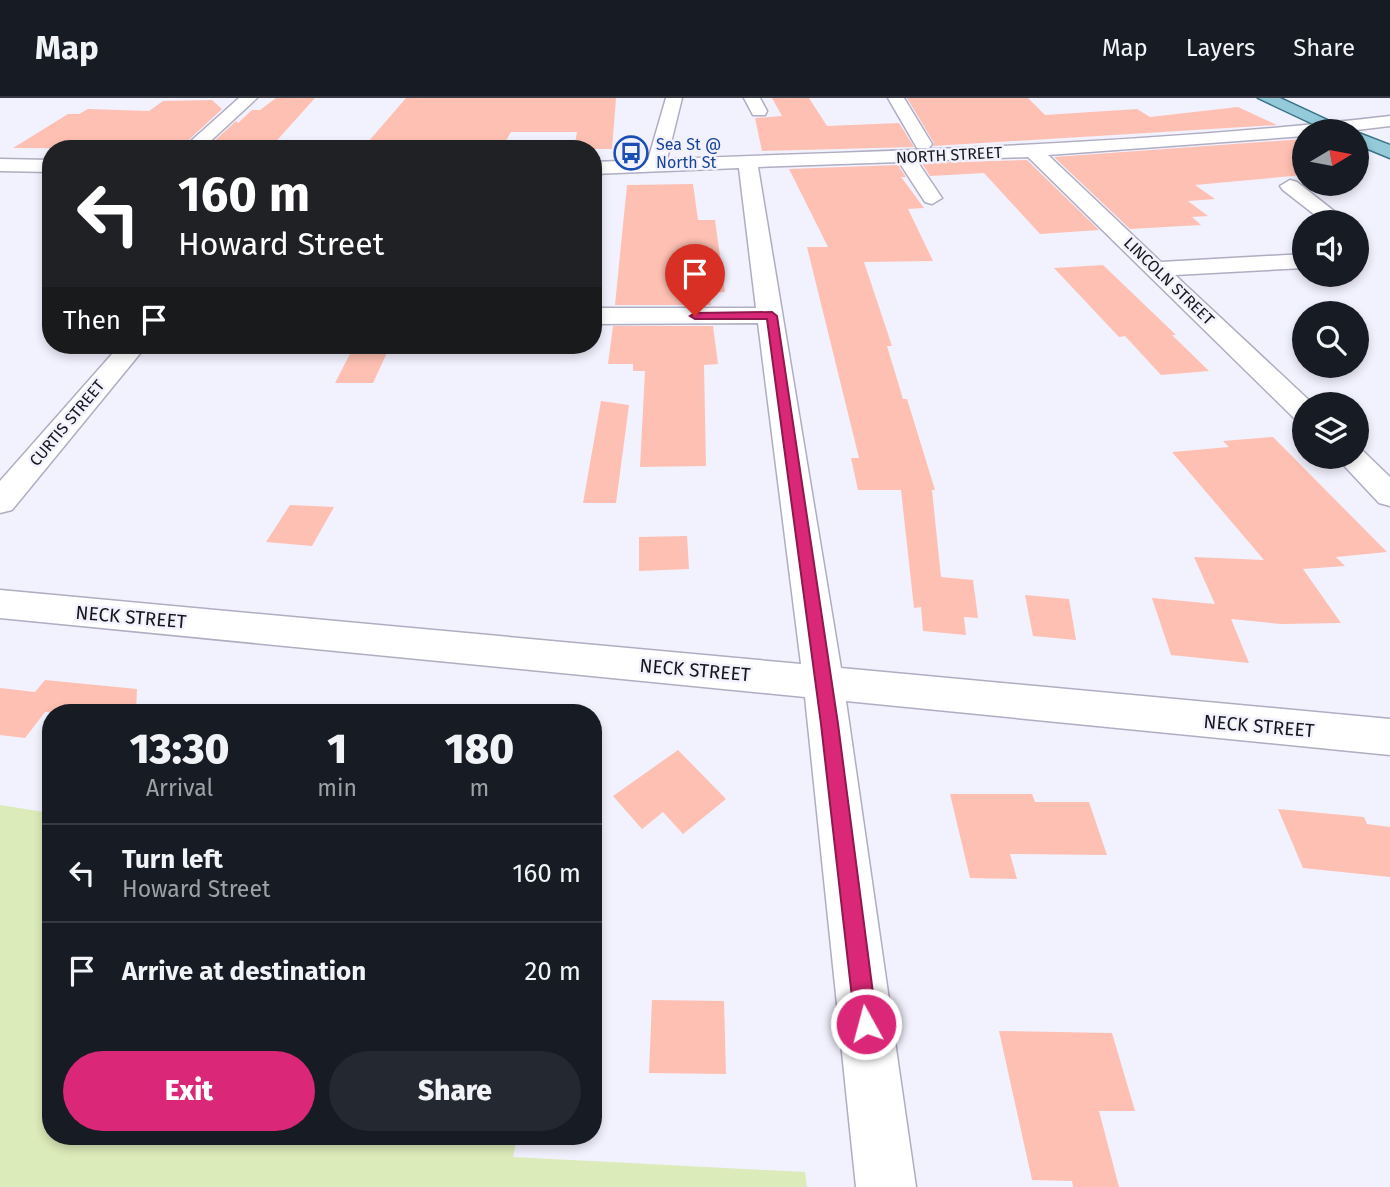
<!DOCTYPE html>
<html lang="en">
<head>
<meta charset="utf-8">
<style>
  body { margin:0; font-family:"Fira Sans",sans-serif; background:#242831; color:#f1f3f6; height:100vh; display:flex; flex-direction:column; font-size:26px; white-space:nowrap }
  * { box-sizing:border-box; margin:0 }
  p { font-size:23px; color:#9ea1a6 }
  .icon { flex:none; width:38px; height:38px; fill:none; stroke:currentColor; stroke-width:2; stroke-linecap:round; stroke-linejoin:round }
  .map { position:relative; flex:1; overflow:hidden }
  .details { position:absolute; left:42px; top:606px; width:560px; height:441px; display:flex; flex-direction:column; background:#171b24; border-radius:28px; box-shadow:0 4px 10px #0003 }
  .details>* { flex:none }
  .hud { position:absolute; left:42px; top:42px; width:560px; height:214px; border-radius:28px; box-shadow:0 4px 10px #0003; background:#202124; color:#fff; overflow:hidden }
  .needle { width:46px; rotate:80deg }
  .buttons { position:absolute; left:1292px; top:21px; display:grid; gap:14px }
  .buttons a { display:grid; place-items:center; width:77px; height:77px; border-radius:50%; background:#171b24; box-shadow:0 4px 10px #0003; font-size:35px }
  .pin { position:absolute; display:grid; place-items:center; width:60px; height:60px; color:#fff; margin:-72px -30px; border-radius:50% 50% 50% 0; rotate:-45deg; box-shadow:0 0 7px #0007 }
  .pin .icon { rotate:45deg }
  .me { position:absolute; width:77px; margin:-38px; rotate:353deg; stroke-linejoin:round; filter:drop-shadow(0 0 5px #0008) }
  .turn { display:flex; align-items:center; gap:24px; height:147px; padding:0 21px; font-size:32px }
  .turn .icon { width:91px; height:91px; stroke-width:2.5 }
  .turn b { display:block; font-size:49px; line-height:60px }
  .then { display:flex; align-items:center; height:66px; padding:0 21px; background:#0003; gap:14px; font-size:26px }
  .eta { display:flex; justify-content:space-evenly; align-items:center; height:119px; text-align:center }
  .eta b { font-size:42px; font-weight:800; line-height:49px }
  .primary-button { display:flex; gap:14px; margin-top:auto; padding:14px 21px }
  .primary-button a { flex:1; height:80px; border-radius:42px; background:#db2777; color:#fff; font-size:28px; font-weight:800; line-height:80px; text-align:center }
  .primary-button a+a { background:#242831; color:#f1f3f6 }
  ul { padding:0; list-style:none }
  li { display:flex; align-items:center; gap:21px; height:98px; padding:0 21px; border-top:2px solid #363941 }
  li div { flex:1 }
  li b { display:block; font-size:26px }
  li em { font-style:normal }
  header { display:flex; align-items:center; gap:42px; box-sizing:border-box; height:98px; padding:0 35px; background:#171b24; border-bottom:2px solid #363941 }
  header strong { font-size:33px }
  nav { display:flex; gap:38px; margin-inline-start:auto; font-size:24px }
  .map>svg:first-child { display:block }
  .green { fill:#dcebba }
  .building { fill:#fec0b3 }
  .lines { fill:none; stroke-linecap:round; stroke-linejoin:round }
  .minor-casing { stroke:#afadc1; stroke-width:3 }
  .major-casing { stroke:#397487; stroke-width:3 }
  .minor { fill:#fff; fill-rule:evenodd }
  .major { fill:#94cad9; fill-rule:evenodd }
  .route { fill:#db2777; stroke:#8e194d; stroke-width:2 }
  .labels { text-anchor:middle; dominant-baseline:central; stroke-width:5; stroke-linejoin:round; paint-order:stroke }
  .far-transit-label { font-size:16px; fill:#164399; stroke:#f2f1fe; text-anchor:start }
  .far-street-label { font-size:16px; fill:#17161d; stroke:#f2f1fe }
  .street-label { font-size:19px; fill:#17161d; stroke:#f2f1fe }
</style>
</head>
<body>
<header>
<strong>Map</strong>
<nav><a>Map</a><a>Layers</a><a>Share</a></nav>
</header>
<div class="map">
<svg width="1390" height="1089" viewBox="0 0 1390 1089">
  <rect width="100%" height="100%" fill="#f2f1fe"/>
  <!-- green -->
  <polygon class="green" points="0,707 51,715 51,1038 517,1038 513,1059 805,1074 807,1089 0,1089"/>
  <!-- building -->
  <g class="building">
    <polygon points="276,0 315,0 271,49 209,48 236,23 238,25 252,12 260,12"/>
    <polygon points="406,0 616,0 612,51 574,51 577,34 511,34 501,51 362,51"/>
    <polygon points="772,0 809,0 827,28 899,25 914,49 762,53 755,20 782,18"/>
    <polygon points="907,0 1028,0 1045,17 1137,11 1150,19 1238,9 1277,27 933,48 934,45"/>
    <polygon points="212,2 222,11 179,51 13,50 68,16 79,16 88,11 149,13 163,3"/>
    <polygon points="1304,41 1304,77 1195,87 1215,101 1188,103 1208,118 1192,119 1201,127 1130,131 1054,59"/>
    <polygon points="1027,62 1099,132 1040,136 984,75 930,78 922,65"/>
    <polygon points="898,67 906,79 901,79 924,110 908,111 933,163 864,164 892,248 887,248 903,301 907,301 935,392 932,392 941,479 973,482 978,520 964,519 966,537 923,533 921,509 914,510 901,392 858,392 851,360 859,360 807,149 828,149 789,71"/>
    <polygon points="693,86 698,122 715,122 725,194 709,195 711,207 615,207 627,87"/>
    <polygon points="1103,167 1176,237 1172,237 1209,273 1161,277 1125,238 1119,239 1054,170"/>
    <polygon points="613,228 713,228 718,266 704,267 706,368 640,369 645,273 633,273 633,266 608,266"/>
    <polygon points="354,248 390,248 373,285 335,285"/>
    <polygon points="601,303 629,307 616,405 583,405"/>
    <polygon points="1273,339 1387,454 1336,459 1345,468 1303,471 1341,525 1281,526 1231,521 1249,565 1171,557 1152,500 1215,506 1194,459 1264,462 1172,354 1229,349 1223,343"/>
    <polygon points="290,407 334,409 312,448 266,444"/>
    <polygon points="687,438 689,471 639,473 639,439"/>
    <polygon points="1025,497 1069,501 1076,542 1033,538"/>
    <polygon points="45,582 137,591 136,614 45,614 25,640 0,637 0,590 35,594"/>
    <polygon points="678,652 726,701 683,736 663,714 642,731 613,698"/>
    <polygon points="950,696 1032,696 1035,704 1089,704 1107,757 1010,756 1017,781 970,780"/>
    <polygon points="1278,711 1364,719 1367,726 1390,729 1390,779 1303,770"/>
    <polygon points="652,902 724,903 726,976 649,975"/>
    <polygon points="999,933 1112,935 1135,1013 1099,1013 1119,1089 1073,1089 1072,1083 1032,1082"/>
  </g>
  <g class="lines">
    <defs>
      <g id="minor">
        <polygon points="239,0 257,0 202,51 182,51"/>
        <path d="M666,0H682L667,61C909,52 1150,46 1390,18V28L1348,33H1304V38L1048,57L1161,164L1304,156V170L1175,177L1313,306H1304V323L1294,320L1028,59L917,63L942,100L932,106L925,104L899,64L758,69L841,570L1390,621V657L846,603L916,1089H856L805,599L0,520V492L801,566L758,225L593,226V210H756L739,70L593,76V64L648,62Z"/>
        <polygon points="744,0 760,0 767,13 765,17 753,17"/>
        <polygon points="888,0 904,0 932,46 929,50 917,50"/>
        <polygon points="0,61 51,62 51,74 0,73"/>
        <polygon points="1290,82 1297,84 1348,124 1324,124 1283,92 1280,88"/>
        <polygon points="120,247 147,247 12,412 0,415 0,383"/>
        <polygon points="1356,351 1362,352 1390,379 1390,408 1379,405 1336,359 1356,359"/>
      </g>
      <g id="major">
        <polygon points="1258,0 1280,0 1351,33 1328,33"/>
        <polygon points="1356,34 1390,47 1390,60 1356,46"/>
      </g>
    </defs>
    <!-- minor casing -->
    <use href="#minor" class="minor-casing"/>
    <!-- major casing -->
    <use href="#major" class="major-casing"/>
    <!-- minor -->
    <use href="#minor" class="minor"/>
    <!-- major -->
    <use href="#major" class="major"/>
  </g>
  <!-- route -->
  <polygon class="route" points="772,214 777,218 838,626 877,926 874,933 866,937 858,933 855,926 821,626 767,221 695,221 690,218 695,215"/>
  <!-- icons -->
  <defs>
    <symbol id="bus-ring" viewBox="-11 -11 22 22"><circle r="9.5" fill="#f2f1fe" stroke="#1a4fb4" stroke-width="1.5"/><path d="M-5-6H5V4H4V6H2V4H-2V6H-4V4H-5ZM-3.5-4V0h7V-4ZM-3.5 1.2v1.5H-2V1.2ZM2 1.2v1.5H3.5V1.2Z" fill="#1a4fb4"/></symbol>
  </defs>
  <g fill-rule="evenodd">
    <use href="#bus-ring" x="612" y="36" width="38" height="38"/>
  </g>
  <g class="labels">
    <!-- far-transit labels -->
    <g class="far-transit-label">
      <text x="656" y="46">Sea St @<tspan x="656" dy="18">North St</tspan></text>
    </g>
    <!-- far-street labels -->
    <g class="far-street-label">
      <text transform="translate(949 57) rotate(-3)">NORTH STREET</text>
      <text transform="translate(1169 183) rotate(44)">LINCOLN STREET</text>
      <text transform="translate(67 325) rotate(-50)">CURTIS STREET</text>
    </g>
    <!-- street labels -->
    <g class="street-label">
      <text transform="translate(131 519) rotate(5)">NECK STREET</text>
      <text transform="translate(695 572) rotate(5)">NECK STREET</text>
      <text transform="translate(1259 628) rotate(5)">NECK STREET</text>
    </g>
  </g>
</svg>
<div class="buttons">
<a><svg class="needle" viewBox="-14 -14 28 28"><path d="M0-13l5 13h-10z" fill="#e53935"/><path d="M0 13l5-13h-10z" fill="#9ea1a6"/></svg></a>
<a><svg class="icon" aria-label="sound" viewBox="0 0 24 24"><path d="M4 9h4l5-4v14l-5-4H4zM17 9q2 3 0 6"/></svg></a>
<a><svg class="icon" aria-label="search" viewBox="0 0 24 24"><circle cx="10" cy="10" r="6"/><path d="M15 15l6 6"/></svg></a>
<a><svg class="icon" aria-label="layers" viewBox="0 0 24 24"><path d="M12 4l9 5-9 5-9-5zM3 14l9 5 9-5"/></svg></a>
</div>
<div class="pin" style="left:695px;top:218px;background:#d93025"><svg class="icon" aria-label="arrive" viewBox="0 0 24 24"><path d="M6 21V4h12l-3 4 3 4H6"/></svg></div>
<svg class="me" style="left:866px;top:926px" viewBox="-20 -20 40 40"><circle r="17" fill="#db2777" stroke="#fff" stroke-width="3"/><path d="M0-11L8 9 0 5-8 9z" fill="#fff"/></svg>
<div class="hud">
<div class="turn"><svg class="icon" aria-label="left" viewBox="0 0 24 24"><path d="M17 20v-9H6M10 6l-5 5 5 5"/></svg><div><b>160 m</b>Howard Street</div></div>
<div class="then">Then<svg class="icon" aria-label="arrive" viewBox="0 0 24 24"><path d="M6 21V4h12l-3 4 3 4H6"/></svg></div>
</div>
<section class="details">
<div class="eta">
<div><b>13:30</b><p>Arrival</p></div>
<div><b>1</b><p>min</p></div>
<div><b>180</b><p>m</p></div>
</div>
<ul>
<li><svg class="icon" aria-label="left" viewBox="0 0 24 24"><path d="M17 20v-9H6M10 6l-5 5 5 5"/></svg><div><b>Turn left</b><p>Howard Street</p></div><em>160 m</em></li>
<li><svg class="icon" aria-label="arrive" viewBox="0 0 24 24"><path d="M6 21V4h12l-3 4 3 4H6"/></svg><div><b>Arrive at destination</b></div><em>20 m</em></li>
</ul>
<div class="primary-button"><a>Exit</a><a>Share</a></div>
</section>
</div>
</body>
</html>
